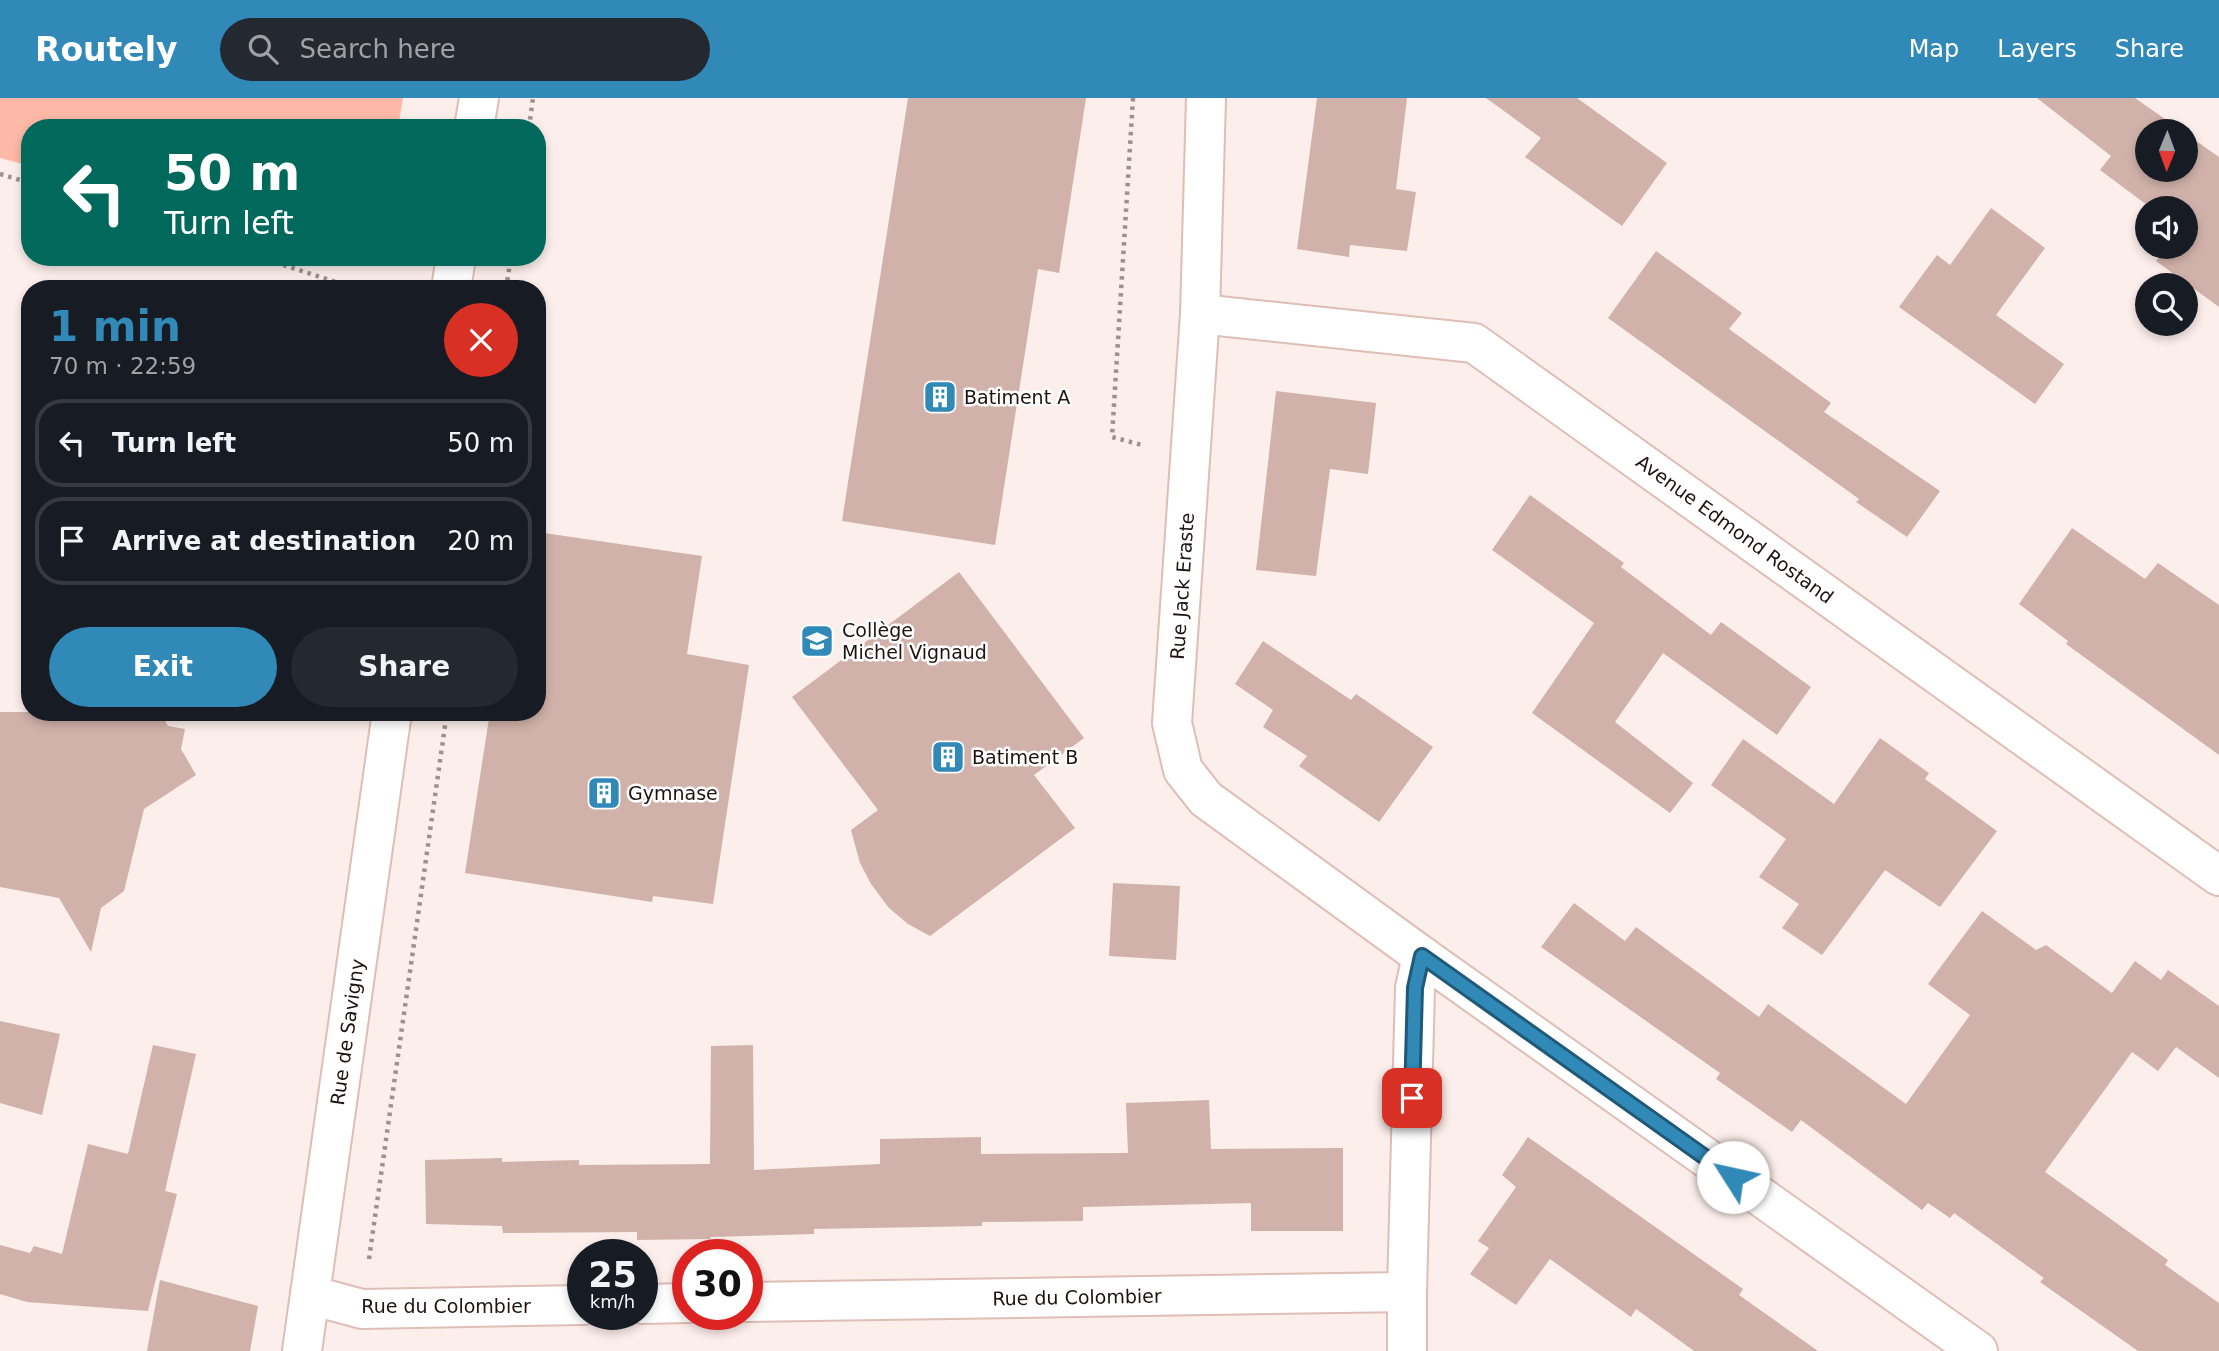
<!DOCTYPE html>
<meta charset="utf-8">
<style>
:root{--surface:#171b24;--page:#242831;--text:#f1f3f6;--muted:#9ea1a6;--line:#363941;--accent:#3089b7}
body{margin:0;font-family:"DejaVu Sans",sans-serif;background:var(--page);color:var(--text);height:100vh;display:flex;flex-direction:column;font-size:26px;white-space:nowrap}
*{box-sizing:border-box;margin:0}
p{font-size:23px;color:var(--muted)}
.icon{flex:none;width:38px;height:38px;fill:none;stroke:currentColor;stroke-width:2;stroke-linecap:round;stroke-linejoin:round}
.map{position:relative;flex:1;overflow:hidden}
.sheet{position:absolute;left:21px;top:182px;width:525px;height:441px;display:flex;flex-direction:column;background:var(--surface);border-radius:28px;box-shadow:0 4px 10px #0003}
.sheet>*{flex:none}
.top-card{position:absolute;left:21px;top:21px;width:525px;height:147px;border-radius:28px;box-shadow:0 4px 10px #0003;background:#00695c;color:#fff;overflow:hidden}
.needle{width:46px;rotate:181deg}
.buttons{position:absolute;left:2135px;top:21px;display:grid;gap:14px}
.buttons a{display:grid;place-items:center;width:63px;height:63px;border-radius:50%;background:var(--surface);box-shadow:0 4px 10px #0003;font-size:35px}
.speed{position:absolute;left:567px;top:1141px;display:flex;gap:14px;font-size:35px;font-weight:700;text-align:center}
.speed>*{display:grid;place-content:center;width:91px;height:91px;border-radius:50%;background:var(--surface);box-shadow:0 4px 10px #0003;line-height:1}
.speed small{font-size:18px;font-weight:400}
.speed .limit{border:10px solid #d22;background:#fff;color:#111}
.pin{position:absolute;display:grid;place-items:center;width:60px;height:60px;color:#fff;margin:-30px;border-radius:14px;box-shadow:0 4px 10px #0006}
.me{position:absolute;width:77px;margin:-38px;rotate:305deg;stroke-linejoin:round;filter:drop-shadow(0 0 5px #0008)}
.turn{display:flex;align-items:center;gap:24px;height:147px;padding:0 28px;font-size:32px}
.turn .icon{width:91px;height:91px;stroke-width:2.5}
.turn b{display:block;font-size:49px;line-height:60px}
.round{display:grid;place-items:center;flex:none;width:74px;height:74px;border-radius:37px;background:var(--page)}
.head{display:flex;align-items:center;justify-content:space-between;height:119px;padding:0 28px}
h1{font-size:42px;font-weight:700;line-height:52px;color:var(--accent)}
.cta{display:flex;gap:14px;margin-top:auto;padding:14px 28px}
.cta a{flex:1;height:80px;border-radius:42px;background:var(--accent);color:#fff;font-size:28px;font-weight:700;line-height:80px;text-align:center}
.cta a+a{background:var(--page);color:var(--text)}
ul{padding:0;list-style:none}
li{display:flex;align-items:center;gap:21px;height:88px;margin:0 14px 10px;padding:0 14px;border:4px solid var(--line);border-radius:28px}
li div{flex:1}
li b{display:block;font-size:26px}
li em{font-style:normal}
header{display:flex;align-items:center;gap:42px;box-sizing:border-box;height:98px;padding:0 35px;background:var(--accent);color:#fff}
header strong{font-size:33px}
nav{display:flex;gap:38px;margin-inline-start:auto;font-size:24px}
.search{width:490px;height:63px;background:var(--page);display:flex;align-items:center;gap:18px;box-sizing:border-box;padding:0 24px;border-radius:38px;color:var(--muted);font-size:26px}
.map>svg:first-child{display:block}
.grass{fill:#fdb8a7}
.building{fill:#d1b2aa}
.lines{fill:none;stroke-linecap:round;stroke-linejoin:round}
.minor-casing{stroke:#debeb6;stroke-width:42}
.path{stroke:#9d908d;stroke-width:4.5;stroke-dasharray:3.5 5;stroke-linecap:butt}
.minor{stroke:#fff;stroke-width:38}
.route-casing{stroke:#1f5977;stroke-width:18}
.route{stroke:#3089b7;stroke-width:12}
.labels{text-anchor:middle;stroke-width:5;stroke-linejoin:round;paint-order:stroke}
.poi-label{font-size:19px;fill:#1e1310;stroke:#fff;text-anchor:start}
.street-label{font-size:19px;fill:#1e1310;stroke:#fff}
</style>
<header>
<strong>Routely</strong>
<div class="search"><svg class="icon" aria-label="search" viewBox="0 0 24 24"><circle cx="10" cy="10" r="6"/><path d="M15 15l6 6"/></svg>Search here</div>
<nav><a>Map</a><a>Layers</a><a>Share</a></nav>
</header>
<div class="map">
<svg width="2219" height="1253" viewBox="0 0 2219 1253">
<rect width="100%" height="100%" fill="#fceeeb"/>
<polygon class="grass" points="0,0 403,0 398,30 30,30 30,68 0,60"/>
<g class="building">
<polygon points="908,0 1086,0 1059,175 1038,171 995,447 842,423"/>
<polygon points="1317,0 1407,0 1396,91 1416,94 1407,153 1350,147 1349,159 1297,151"/>
<polygon points="1486,0 1577,0 1667,65 1622,128 1525,59 1541,40"/>
<polygon points="2037,0 2135,0 2182,33 2147,33 2147,72 2186,72 2186,36 2219,59 2219,209 2156,163 2167,149 2186,149 2186,110 2151,110 2100,72 2111,58"/>
<polygon points="1991,110 2045,150 1996,217 2064,266 2035,306 1899,209 1937,157 1950,167"/>
<polygon points="1656,153 1742,215 1729,231 1831,305 1824,314 1940,393 1907,439 1856,404 1859,401 1608,220"/>
<polygon points="1276,293 1376,305 1368,376 1330,371 1316,478 1256,472"/>
<polygon points="1530,397 1624,465 1621,469 1711,537 1721,524 1811,589 1777,637 1663,555 1615,624 1693,685 1670,715 1532,615 1594,525 1492,452"/>
<polygon points="2072,430 2145,481 2158,465 2219,507 2219,657 2066,546 2068,543 2019,506"/>
<polygon points="537,434 702,458 687,556 749,567 713,806 653,798 652,804 465,775 490,614 537,614"/>
<polygon points="959,474 1084,640 1034,677 1075,730 930,838 908,826 889,810 871,786 860,765 851,732 878,712 792,599"/>
<polygon points="1263,543 1351,602 1356,596 1433,649 1379,724 1299,668 1307,658 1263,629 1273,612 1235,586"/>
<polygon points="0,614 160,614 168,628 185,631 181,651 196,677 144,711 124,793 101,810 91,854 59,800 0,789"/>
<polygon points="1880,640 1929,675 1925,681 1997,733 1940,809 1885,772 1822,857 1782,830 1799,806 1759,779 1786,741 1711,687 1743,641 1834,706"/>
<polygon points="1113,785 1180,788 1176,862 1109,858"/>
<polygon points="1574,805 1625,843 1636,829 1759,919 1768,906 1906,1006 1970,917 1928,886 1982,813 2036,852 2046,847 2112,895 2135,863 2161,882 2168,872 2219,908 2219,980 2176,949 2158,973 2132,954 2045,1074 2168,1162 2165,1167 2219,1205 2219,1253 2138,1253 2040,1184 2044,1180 1954,1115 1950,1120 1928,1105 1922,1112 1801,1022 1792,1034 1716,981 1720,975 1541,849"/>
<polygon points="0,923 60,936 42,1017 0,1005"/>
<polygon points="153,947 196,956 165,1093 177,1096 148,1213 27,1204 0,1196 0,1147 30,1155 34,1148 62,1156 88,1046 128,1056"/>
<polygon points="753,947 754,1072 880,1066 880,1041 981,1039 981,1056 1128,1055 1126,1005 1209,1002 1211,1051 1343,1050 1343,1133 1251,1133 1251,1105 1083,1109 1083,1123 982,1124 982,1128 814,1131 814,1136 710,1139 711,1141 637,1142 637,1134 503,1135 502,1128 426,1126 425,1062 502,1060 502,1064 579,1062 579,1067 710,1066 711,948"/>
<polygon points="1528,1039 1743,1191 1739,1197 1818,1253 1694,1253 1636,1211 1631,1219 1550,1161 1516,1207 1470,1176 1489,1150 1478,1143 1516,1089 1502,1077"/>
<polygon points="160,1182 258,1208 250,1253 147,1253"/>
</g>
<g class="lines">
<defs>
<g id="minor">
<polyline points="1206,0 1200,216 1172,625 1183,672 1206,701 1422,858 1978,1253"/>
<polyline points="474,30 479,0"/>
<polyline points="451,191 456,159"/>
<polyline points="1200,216 1474,245 2219,778"/>
<polyline points="310,1197 362,1211 583,1207"/>
<polyline points="747,1204 1407,1194"/>
<polyline points="642,1206 688,1205"/>
<polyline points="302,1253 392,614"/>
<polyline points="1407,1253 1407,1194 1415,890 1422,858"/>
</g>
</defs>
<use href="#minor" class="minor-casing"/>
<g class="path">
<polyline points="1133,0 1112,339 1142,347"/>
<polyline points="529,30 533,0"/>
<polyline points="0,76 30,85"/>
<polyline points="259,159 357,191"/>
<polyline points="506,191 511,159"/>
<polyline points="369,1161 447,614"/>
</g>
<use href="#minor" class="minor"/>
</g>
<g class="lines">
<defs>
<polyline id="route" points="1412,1000 1415,890 1422,858 1733,1079"/>
</defs>
<use href="#route" class="route-casing"/>
<use href="#route" class="route"/>
</g>
<defs>
<symbol id="building-square" viewBox="-11 -11 22 22"><rect x="-9" y="-9" width="18" height="18" rx="4" fill="#3089b7" stroke="#fff"/><path d="M-4-6H4V6H1V3H-1V6H-4ZM-2.5-4.3h1.7v1.8h-1.7ZM.8-4.3h1.7v1.8H.8ZM-2.5-1h1.7V.8h-1.7ZM.8-1h1.7V.8H.8Z" fill="#fff"/></symbol>
<symbol id="school-square" viewBox="-11 -11 22 22"><rect x="-9" y="-9" width="18" height="18" rx="4" fill="#3089b7" stroke="#fff"/><path d="M0-5L7-2L0 1L-7-2ZM-4 1L0 2.5L4 1V4Q0 6-4 4Z" fill="#fff"/></symbol>
</defs>
<g fill-rule="evenodd">
<use href="#building-square" x="921" y="280" width="38" height="38"/>
<use href="#school-square" x="798" y="524" width="38" height="38"/>
<use href="#building-square" x="929" y="640" width="38" height="38"/>
<use href="#building-square" x="585" y="676" width="38" height="38"/>
</g>
<g class="labels">
<g class="poi-label">
<text x="964" y="306">Batiment A</text>
<text x="842" y="539">Collège<tspan x="842" dy="22">Michel Vignaud</tspan></text>
<text x="972" y="666">Batiment B</text>
<text x="628" y="702">Gymnase</text>
</g>
<g class="street-label">
<text transform="translate(1735 431) rotate(36)" y="7">Avenue Edmond Rostand</text>
<text transform="translate(1182 488) rotate(-86)" y="7">Rue Jack Eraste</text>
<text transform="translate(347 934) rotate(-82)" y="7">Rue de Savigny</text>
<text transform="translate(1077 1199) rotate(-1)" y="7">Rue du Colombier</text>
<text x="446" y="1215">Rue du Colombier</text>
</g>
</g>
</svg>
<div class="buttons">
<a><svg class="needle" viewBox="-14 -14 28 28"><path d="M0-13l5 13h-10z" fill="#e53935"/><path d="M0 13l5-13h-10z" fill="#9ea1a6"/></svg></a>
<a><svg class="icon" aria-label="sound" viewBox="0 0 24 24"><path d="M4 9h4l5-4v14l-5-4H4zM17 9q2 3 0 6"/></svg></a>
<a><svg class="icon" aria-label="search" viewBox="0 0 24 24"><circle cx="10" cy="10" r="6"/><path d="M15 15l6 6"/></svg></a>
</div>
<div class="speed"><div>25<small>km/h</small></div><div class="limit">30</div></div>
<div class="pin" style="left:1412px;top:1000px;background:#d93025"><svg class="icon" aria-label="arrive" viewBox="0 0 24 24"><path d="M6 21V4h12l-3 4 3 4H6"/></svg></div>
<svg class="me" style="left:1733px;top:1079px" viewBox="-20 -20 40 40"><circle r="19" fill="#fff"/><path d="M0-13L10 11 0 6-10 11z" fill="#3089b7"/></svg>
<div class="top-card">
<div class="turn"><svg class="icon" aria-label="left" viewBox="0 0 24 24"><path d="M17 20v-9H6M10 6l-5 5 5 5"/></svg><div><b>50 m</b>Turn left</div></div>
</div>
<section class="sheet">
<div class="head"><div><h1>1 min</h1><p>70 m · 22:59</p></div><a class="round" style="background:#d93025;color:#fff"><svg class="icon" aria-label="close" viewBox="0 0 24 24"><path d="M6 6l12 12M18 6L6 18"/></svg></a></div>
<ul>
<li><svg class="icon" aria-label="left" viewBox="0 0 24 24"><path d="M17 20v-9H6M10 6l-5 5 5 5"/></svg><div><b>Turn left</b></div><em>50 m</em></li>
<li><svg class="icon" aria-label="arrive" viewBox="0 0 24 24"><path d="M6 21V4h12l-3 4 3 4H6"/></svg><div><b>Arrive at destination</b></div><em>20 m</em></li>
</ul>
<div class="cta"><a>Exit</a><a>Share</a></div>
</section>
</div>
